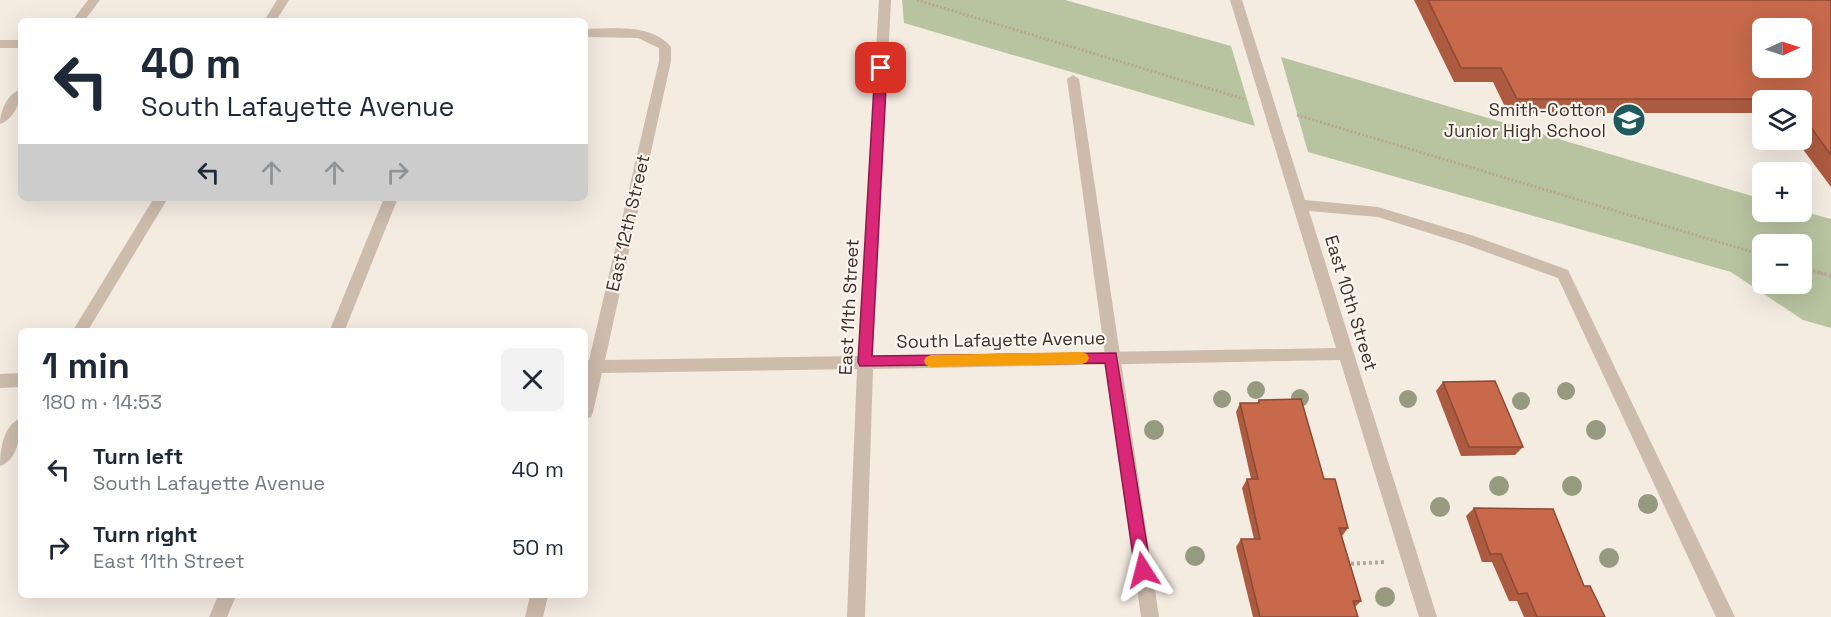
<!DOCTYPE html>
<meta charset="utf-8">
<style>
:root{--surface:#fff;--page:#f2f2f3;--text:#1f2937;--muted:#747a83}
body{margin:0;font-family:"Space Grotesk",sans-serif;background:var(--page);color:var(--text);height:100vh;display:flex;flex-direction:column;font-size:22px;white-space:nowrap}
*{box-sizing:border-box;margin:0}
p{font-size:20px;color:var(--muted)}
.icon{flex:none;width:33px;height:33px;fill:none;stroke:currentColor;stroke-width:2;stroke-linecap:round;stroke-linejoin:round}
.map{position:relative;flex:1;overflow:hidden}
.side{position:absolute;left:18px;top:328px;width:570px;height:270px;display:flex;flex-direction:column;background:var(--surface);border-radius:9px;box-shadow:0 6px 24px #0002}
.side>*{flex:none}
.top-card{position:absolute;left:18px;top:18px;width:570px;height:183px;border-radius:9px;box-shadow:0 6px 24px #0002;background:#fff;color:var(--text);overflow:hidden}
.needle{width:39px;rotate:87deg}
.controls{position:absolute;left:1752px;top:18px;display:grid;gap:12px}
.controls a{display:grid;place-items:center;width:60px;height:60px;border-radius:9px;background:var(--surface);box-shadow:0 6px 24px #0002;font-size:30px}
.pin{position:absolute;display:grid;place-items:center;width:51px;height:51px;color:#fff;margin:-26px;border-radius:12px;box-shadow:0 3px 9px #0006}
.me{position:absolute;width:66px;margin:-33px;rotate:351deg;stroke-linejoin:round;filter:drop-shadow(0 0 4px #0008)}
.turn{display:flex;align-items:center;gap:21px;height:126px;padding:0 24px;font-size:27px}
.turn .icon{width:78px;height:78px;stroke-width:2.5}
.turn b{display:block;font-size:42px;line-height:51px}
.lanes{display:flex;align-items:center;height:57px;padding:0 24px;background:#0003;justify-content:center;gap:30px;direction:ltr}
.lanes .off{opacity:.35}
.round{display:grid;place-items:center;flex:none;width:63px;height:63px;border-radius:9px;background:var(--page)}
.head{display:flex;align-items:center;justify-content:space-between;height:102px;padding:0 24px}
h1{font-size:36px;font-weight:700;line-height:45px}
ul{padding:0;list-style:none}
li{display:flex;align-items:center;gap:18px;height:78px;padding:0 24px}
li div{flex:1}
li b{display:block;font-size:22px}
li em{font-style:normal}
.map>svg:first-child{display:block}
.green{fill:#b8c4a0;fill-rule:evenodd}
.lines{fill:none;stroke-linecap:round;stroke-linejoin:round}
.path-far1{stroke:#b9a596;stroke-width:3;stroke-dasharray:2 2;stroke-linecap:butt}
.path{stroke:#b9a596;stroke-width:4;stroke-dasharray:3 3;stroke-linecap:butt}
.service{fill:#cdbbac;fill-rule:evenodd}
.minor{fill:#cdbbac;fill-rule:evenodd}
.tree{fill:#969b7f}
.wall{fill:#ac5a40}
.building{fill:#c8694b;stroke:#8c4a34;stroke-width:1.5;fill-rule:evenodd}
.route{fill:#db2777;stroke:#8e194d;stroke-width:1.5}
.slow{fill:#f59e0b}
.labels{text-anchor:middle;stroke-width:4.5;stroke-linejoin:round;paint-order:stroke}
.poi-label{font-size:18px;fill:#3b302b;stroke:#fbf5ee;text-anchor:end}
.street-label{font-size:18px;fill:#3b302b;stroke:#fbf5ee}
</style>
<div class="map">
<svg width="1831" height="617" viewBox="0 0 1831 617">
<rect width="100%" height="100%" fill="#f4ebe1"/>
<g class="green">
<polygon points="902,0 1065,0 1231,46 1255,126 904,23"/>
<path d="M1281 57 1762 199V212L1802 211 1831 219V328L1803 320 1731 272 1308 152ZM1762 244H1802V284H1762Z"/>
</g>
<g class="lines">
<g class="path-far1">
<polyline points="917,0 1244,99"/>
<polyline points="1297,115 1762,255"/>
<polyline points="1802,267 1823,274"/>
</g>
<g class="path">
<polyline points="1818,272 1831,276"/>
<polyline points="1345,564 1386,562"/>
</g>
<g class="service">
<polygon points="88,0 100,0 84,21 72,21"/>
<polygon points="1073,75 1079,79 1159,617 1141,617 1067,79"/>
<path d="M21 89C21 102 14 119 0 124 0 111 7 94 21 89Z"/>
<polygon points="384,198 398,198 344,332 329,332"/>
<polygon points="218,596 236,596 227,617 209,617"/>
</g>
<g class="minor">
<polygon points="277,0 289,0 276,21 264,21"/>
<path d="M879 0H891L873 356 1336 348 1230 0H1242L1305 200 1378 207 1474 236 1568 270 1735 617H1716L1558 278 1464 244 1378 217 1309 211 1437 617H1419L1340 360 873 369 865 617H847L857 369 602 373 593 412 591 417 585 419V360H589L659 61V48L638 38 585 37V29C612 29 651 23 671 47V61L605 360 858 356Z"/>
<rect x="0" y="40" width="21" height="8"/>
<polygon points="154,198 168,198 87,332 72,332"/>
<polygon points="21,373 21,387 0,388 0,374"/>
<path d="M21 418C21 434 18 460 0 466 0 450 3 425 21 418Z"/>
<polygon points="530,596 548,596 543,617 525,617"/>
</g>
</g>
<g class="tree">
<circle cx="1256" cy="390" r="9"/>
<circle cx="1566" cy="391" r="9"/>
<circle cx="1300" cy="398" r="9"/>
<circle cx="1222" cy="399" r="9"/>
<circle cx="1408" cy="399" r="9"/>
<circle cx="1521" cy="401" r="9"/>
<circle cx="1154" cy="430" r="10"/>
<circle cx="1596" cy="430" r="10"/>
<circle cx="1499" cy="486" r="10"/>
<circle cx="1572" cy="486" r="10"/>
<circle cx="1648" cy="504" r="10"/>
<circle cx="1440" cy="507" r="10"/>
<circle cx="1195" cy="556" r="10"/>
<circle cx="1609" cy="558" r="10"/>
<circle cx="1385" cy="597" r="10"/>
</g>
<g class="wall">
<polygon points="1414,0 1831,0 1831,187 1796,140 1802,140 1802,100 1762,100 1762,113 1508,113 1493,82 1454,82"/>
<polygon points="1443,382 1523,447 1515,455 1461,456 1436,391"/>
<polygon points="1259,400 1324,479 1348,528 1342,536 1361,601 1355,607 1358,617 1253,617 1236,547 1241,539 1254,539 1242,488 1247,479 1251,479 1236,412 1240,403 1257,403"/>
<polygon points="1474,508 1584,586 1605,617 1524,617 1517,601 1509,601 1492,562 1482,562 1466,516"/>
</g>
<g class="building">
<path d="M1428 0H1831V155L1802 115V100H1791L1790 99H1517L1501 68H1461ZM1762 28H1802V68H1762Z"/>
<polygon points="1495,381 1523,447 1469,447 1443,382"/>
<polygon points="1301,399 1324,479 1335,479 1348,528 1339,528 1361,601 1353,601 1358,617 1260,617 1241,539 1260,539 1247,479 1258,479 1240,403 1259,403 1259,400"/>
<polygon points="1474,508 1553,509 1584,586 1590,586 1605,617 1537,617 1527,593 1518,594 1501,554 1490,554"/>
</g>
<polygon class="route" points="881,64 887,68 872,356 1116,353 1151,570 1148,575 1143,577 1137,575 1135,570 1105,363 860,366 858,362 875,68"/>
<polygon class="slow" points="1082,352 1087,354 1089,358 1087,362 1082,364 931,367 926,365 924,361 926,357 931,355"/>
<defs>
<symbol id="school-disc" viewBox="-11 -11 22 22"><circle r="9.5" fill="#1f5a5e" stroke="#fbf5ee"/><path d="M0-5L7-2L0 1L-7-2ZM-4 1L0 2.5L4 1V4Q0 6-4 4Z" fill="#fff"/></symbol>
</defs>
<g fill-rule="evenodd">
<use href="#school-disc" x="1610" y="101" width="38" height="38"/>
</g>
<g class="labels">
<g class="poi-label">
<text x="1606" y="116">Smith-Cotton<tspan x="1606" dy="21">Junior High School</tspan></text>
</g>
<g class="street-label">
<text transform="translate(628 223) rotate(-77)" y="6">East 12th Street</text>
<text transform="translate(1351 303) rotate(73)" y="6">East 10th Street</text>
<text transform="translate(849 307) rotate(-87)" y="6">East 11th Street</text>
<text transform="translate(1001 340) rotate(-1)" y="6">South Lafayette Avenue</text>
</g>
</g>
</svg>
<div class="controls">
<a><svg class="needle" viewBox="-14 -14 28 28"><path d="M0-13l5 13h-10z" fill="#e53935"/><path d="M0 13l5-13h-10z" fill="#747a83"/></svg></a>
<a><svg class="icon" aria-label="layers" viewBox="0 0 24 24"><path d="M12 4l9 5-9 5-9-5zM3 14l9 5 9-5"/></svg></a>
<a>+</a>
<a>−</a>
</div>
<div class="pin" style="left:881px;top:68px;background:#d93025"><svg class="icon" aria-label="arrive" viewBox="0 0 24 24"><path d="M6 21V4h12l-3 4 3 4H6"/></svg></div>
<svg class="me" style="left:1143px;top:570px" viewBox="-20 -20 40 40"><path d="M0-17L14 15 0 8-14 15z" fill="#db2777" stroke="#fff" stroke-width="4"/></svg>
<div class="top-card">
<div class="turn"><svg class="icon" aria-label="left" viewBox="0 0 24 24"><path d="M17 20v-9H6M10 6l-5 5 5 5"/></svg><div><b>40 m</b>South Lafayette Avenue</div></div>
<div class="lanes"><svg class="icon" aria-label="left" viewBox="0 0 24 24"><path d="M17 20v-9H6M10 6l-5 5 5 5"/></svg><svg class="icon off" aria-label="ahead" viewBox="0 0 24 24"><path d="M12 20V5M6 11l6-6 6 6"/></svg><svg class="icon off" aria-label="ahead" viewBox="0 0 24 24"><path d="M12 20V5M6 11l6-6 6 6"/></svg><svg class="icon off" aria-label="right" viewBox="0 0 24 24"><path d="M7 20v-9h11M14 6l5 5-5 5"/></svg></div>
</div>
<section class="side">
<div class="head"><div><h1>1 min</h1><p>180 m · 14:53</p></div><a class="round"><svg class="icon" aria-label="close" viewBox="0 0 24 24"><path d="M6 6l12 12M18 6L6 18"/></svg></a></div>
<ul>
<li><svg class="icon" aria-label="left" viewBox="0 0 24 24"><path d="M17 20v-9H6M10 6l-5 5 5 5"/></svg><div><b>Turn left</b><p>South Lafayette Avenue</p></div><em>40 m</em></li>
<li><svg class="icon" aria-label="right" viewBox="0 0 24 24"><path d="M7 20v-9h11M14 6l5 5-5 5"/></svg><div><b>Turn right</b><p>East 11th Street</p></div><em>50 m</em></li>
</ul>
</section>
</div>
